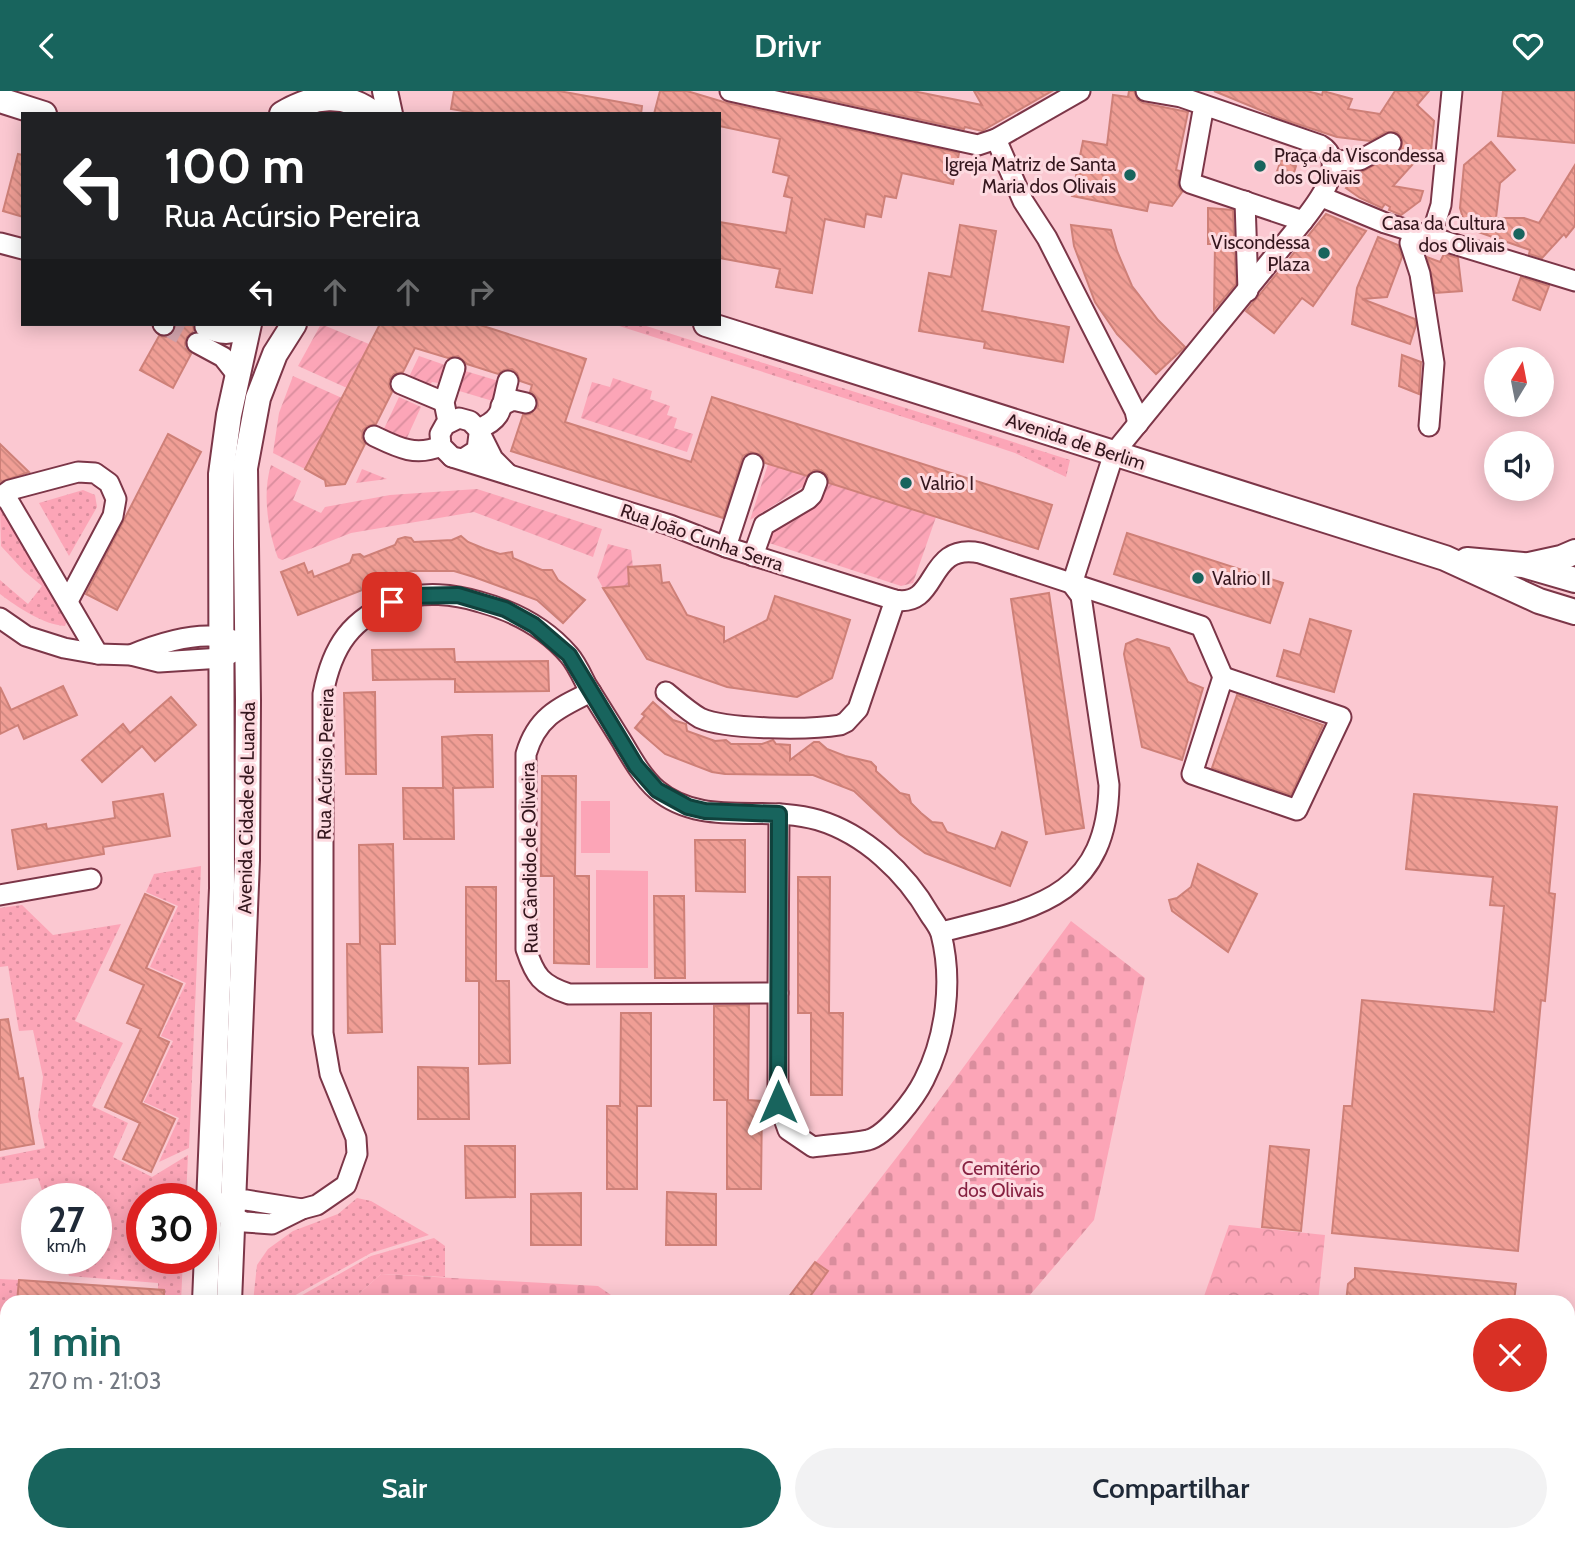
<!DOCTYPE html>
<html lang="pt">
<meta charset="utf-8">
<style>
:root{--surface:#fff;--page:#f2f2f3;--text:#1f2937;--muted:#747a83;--accent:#18645d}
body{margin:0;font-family:Cabin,sans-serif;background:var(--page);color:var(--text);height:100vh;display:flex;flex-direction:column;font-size:26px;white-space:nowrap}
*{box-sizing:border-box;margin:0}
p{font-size:23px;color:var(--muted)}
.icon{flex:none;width:38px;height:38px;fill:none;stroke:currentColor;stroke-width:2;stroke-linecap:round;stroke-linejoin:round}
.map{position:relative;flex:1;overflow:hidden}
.sheet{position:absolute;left:0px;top:1204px;width:1575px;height:247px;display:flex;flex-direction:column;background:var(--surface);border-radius:21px 21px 0 0;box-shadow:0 4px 18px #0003}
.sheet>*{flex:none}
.hud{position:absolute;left:21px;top:21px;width:700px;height:214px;border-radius:0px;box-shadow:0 4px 18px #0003;background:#202124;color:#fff;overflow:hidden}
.needle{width:46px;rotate:10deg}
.tools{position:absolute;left:1484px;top:256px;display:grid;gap:14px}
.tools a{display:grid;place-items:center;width:70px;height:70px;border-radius:50%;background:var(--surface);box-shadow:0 4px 18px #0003;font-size:35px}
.speed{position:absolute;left:21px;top:1092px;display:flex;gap:14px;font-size:35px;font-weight:700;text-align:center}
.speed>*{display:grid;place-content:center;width:91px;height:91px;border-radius:50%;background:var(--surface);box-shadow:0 4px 18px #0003;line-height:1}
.speed small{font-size:18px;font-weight:400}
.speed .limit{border:10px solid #d22;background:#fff;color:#111}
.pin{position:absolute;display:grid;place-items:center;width:60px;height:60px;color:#fff;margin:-30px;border-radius:14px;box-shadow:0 4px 10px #0006}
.me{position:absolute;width:77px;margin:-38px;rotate:0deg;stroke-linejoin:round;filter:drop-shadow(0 0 5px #0008)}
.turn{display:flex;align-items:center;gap:24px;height:147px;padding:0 28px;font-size:32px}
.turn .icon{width:91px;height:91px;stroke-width:2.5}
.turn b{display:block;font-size:49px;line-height:60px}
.lanes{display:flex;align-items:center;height:66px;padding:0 28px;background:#0003;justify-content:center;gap:35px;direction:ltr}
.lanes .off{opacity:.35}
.round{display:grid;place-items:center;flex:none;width:74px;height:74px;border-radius:37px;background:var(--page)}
.head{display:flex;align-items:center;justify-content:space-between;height:119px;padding:0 28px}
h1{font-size:42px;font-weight:600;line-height:52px;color:var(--accent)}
.primary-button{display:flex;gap:14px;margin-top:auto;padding:14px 28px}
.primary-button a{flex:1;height:80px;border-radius:42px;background:var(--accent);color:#fff;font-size:28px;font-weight:600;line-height:80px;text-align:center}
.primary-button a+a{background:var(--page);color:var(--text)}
header{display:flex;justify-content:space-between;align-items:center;height:91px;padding:0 28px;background:var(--accent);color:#fff;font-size:32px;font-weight:600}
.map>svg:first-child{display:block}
.grass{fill:url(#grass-dots)}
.cemetery{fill:url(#cemetery-stones)}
.park{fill:url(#park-crowns)}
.garden{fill:url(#garden-furrows)}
.pitch{fill:#fca5b7}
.building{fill:url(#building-back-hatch);stroke:#ce8078;stroke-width:2}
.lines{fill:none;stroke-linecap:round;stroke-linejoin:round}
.minor-tunnel{stroke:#d3a4ad;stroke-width:19;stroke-dasharray:19 10;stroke-linecap:butt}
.minor-casing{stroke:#7c3648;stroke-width:23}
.major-casing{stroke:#7c3648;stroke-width:28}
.highway-casing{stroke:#7c3648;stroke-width:32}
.minor{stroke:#fff;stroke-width:19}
.major{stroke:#fff;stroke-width:24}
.highway{stroke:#fff;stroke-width:28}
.route-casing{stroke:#10413c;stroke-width:18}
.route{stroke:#18645d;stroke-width:12}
.poi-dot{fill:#18645d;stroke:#fddae0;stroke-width:2.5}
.labels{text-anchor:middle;stroke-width:6;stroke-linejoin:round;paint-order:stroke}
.poi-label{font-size:19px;fill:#34161d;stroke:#fddae0;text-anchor:start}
.street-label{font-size:19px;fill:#34161d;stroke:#fddae0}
.park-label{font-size:19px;fill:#872242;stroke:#fddae0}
</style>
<header><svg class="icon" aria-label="back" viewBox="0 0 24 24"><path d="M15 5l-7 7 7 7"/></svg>Drivr<svg class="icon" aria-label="heart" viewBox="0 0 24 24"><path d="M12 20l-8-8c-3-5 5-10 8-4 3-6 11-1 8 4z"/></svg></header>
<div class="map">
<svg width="1575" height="1450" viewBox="0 0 1575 1450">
<defs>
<pattern id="grass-dots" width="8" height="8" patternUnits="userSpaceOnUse" patternTransform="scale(1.75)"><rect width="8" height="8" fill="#fca5b7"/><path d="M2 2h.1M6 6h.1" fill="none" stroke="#d98d9d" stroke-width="1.8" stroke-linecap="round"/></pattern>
<pattern id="cemetery-stones" width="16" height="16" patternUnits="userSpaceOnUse" patternTransform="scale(1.75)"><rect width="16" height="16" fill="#fca5b7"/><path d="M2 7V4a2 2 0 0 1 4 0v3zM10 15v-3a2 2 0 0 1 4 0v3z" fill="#d98d9d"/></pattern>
<pattern id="park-crowns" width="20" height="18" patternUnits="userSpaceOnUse" patternTransform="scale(1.75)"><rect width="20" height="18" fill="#fca5b7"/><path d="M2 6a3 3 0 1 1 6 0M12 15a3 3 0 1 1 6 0" fill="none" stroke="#d98d9d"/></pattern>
<pattern id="garden-furrows" width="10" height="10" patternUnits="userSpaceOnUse" patternTransform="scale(1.75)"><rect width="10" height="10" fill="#fca5b7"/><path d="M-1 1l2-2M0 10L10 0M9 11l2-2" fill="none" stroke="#d98d9d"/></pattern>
<pattern id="building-back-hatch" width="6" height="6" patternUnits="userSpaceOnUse" patternTransform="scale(1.75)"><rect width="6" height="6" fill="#f09e95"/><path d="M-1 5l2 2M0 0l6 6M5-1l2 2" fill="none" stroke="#ce8780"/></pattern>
</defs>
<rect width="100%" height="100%" fill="#fbc8d1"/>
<g class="grass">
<polygon points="613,233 640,233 1070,369 1066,386 1015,362 994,355"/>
<polygon points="83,399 95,404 97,416 69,465 39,412"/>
<path d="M0 416 4 418 68 527 65 535C44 534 17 516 0 503V489L28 513 42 495 24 480 1 455Z"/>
<polygon points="201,775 189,1057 159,1071 179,1027 144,1011 173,950 161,945 186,892 150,876 178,815 146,801 154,783"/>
<polygon points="22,814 53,844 121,833 75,930 123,952 92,1015 128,1032 113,1066 152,1086 188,1064 186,1108 142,1108 142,1167 183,1167 181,1211 158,1211 158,1192 69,1185 64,1167 96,1167 96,1108 45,1108 38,1087 0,1093 0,1066 45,1057 38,1025 43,986 33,939 19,940 8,875 0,876 0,817"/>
<polygon points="357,1107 371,1110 429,1144 371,1162 283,1211 253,1211 257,1174 268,1158 293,1140 338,1123"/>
<polygon points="434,1147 445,1155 445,1186 381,1183 350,1211 290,1211 371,1165"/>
<polygon points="0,1188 19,1189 17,1211 7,1211 7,1279 0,1269"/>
<polygon points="0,1333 7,1339 7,1396 0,1393"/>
<polygon points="100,1444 172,1444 172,1450 101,1450"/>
<polygon points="244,1444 298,1444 297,1450 244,1450"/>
</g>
<g class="cemetery">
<polygon points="1071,830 1145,887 1094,1129 1024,1211 785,1211 907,1053"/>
<polygon points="381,1183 598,1195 621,1211 350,1211"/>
<polygon points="298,1444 828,1444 822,1450 297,1450"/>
</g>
<polygon class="park" points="1229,1134 1325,1144 1318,1211 1202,1211"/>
<g class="garden">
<polygon points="321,233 369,253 347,297 298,275"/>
<polygon points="419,265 445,274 438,292 432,291 428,297 408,288"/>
<polygon points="462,279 502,291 496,311 456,299"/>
<polygon points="293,285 342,307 305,378 273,362 279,322"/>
<polygon points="613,287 652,300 650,308 670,315 667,324 677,327 674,337 693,343 687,361 581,327 592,291 610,296"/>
<polygon points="399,306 421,316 405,351 382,342"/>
<polygon points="768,373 810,386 804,395 750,429"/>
<path d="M271 374 301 390 293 409 321 422 325 416 390 404 477 398 602 438 593 466 474 421 351 442 282 469 278 467C268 440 262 402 271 374Z"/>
<polygon points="362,378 387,388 356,392"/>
<polygon points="826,391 936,426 913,492 901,495 763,450 766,441"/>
<polygon points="608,453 631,459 633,476 629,495 603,497 597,486"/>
</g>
<g class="pitch">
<rect x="581" y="710" width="29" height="52"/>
<polygon points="596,779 648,780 648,877 596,877"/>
</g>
<g class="building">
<polygon points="454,0 559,0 642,15 641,23 480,23 451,18"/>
<polygon points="660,0 687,0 727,12 959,62 953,93 902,82 896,107 885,105 881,126 866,123 864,136 825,128 812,202 776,196 780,178 719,167 719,131 786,142 792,107 784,105 789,85 773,81 780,48 719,35 719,23 654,23"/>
<polygon points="788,0 913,0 982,14 974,0 1052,0 982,40 965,36 964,38"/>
<polygon points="1129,0 1134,0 1138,9 1143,12 1188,21 1176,79 1180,80 1178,95 1182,101 1172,115 1149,111 1147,120 1072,105 1083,50 1107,54 1113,4 1128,6"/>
<polygon points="1214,0 1307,0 1322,4 1323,0 1352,8 1348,18 1380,23 1395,0 1429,0 1417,14 1434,30 1430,71 1421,64 1393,95 1423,100 1420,110 1401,124 1389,119 1390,116 1385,113 1382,117 1360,107 1346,97 1362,81 1401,59 1402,47 1397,41 1386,41 1370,50 1337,46 1282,28"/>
<polygon points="1503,0 1575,0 1575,52 1498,45"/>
<polygon points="1491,51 1515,79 1500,92 1496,127 1524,127 1539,132 1575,74 1575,135 1566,146 1564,143 1542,167 1529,163 1530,159 1475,140 1463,127 1460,117 1464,74"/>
<polygon points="18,63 23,64 23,126 3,120"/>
<polygon points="1281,69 1296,75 1291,91 1275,86"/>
<polygon points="1208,117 1233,119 1236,193 1214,219 1215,153 1208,153"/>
<polygon points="1326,123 1366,140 1313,215 1302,207 1274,242 1246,220"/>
<polygon points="960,134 996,140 982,220 1069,236 1063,271 984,257 985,251 919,240 929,182 951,186"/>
<polygon points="1071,134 1111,139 1117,160 1132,195 1158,229 1185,256 1156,283 1117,243 1095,211 1074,155"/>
<polygon points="1378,146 1398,154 1402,166 1387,206 1362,208 1415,228 1416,234 1410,253 1352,233 1357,197"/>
<polygon points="1444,163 1458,167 1462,200 1435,202 1427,166 1440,171"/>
<polygon points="1521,186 1549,195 1540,219 1513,209"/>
<polygon points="176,233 193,233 194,240 187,246 185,252 186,258 191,263 173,297 140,279 159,245 166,246 172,243"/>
<polygon points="380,233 477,233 586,268 565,331 691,371 712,306 1052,414 1038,458 829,392 827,384 821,379 814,379 807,385 765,372 762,364 751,361 743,365 723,427 511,360 523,324 530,323 538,315 537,308 530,301 532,294 520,290 517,282 512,278 504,279 498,283 467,273 458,265 448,267 415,257 403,281 394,283 390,288 389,295 392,301 376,333 368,335 363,339 362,347 365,353 345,393 326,395 325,389 305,378"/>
<polygon points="1402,264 1421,271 1419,303 1399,295"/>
<polygon points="168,343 201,361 117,519 86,503"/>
<polygon points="0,353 29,381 0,391"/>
<polygon points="1127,442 1283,492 1270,532 1114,483"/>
<polygon points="461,445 468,451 485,458 500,463 512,461 513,467 527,473 542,479 552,479 558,489 585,509 563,532 537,509 474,486 454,480 411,480 298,524 281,481 304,472 308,482 312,480 314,486 350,472 353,464 360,463 364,466 395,454 398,448 405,446 411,447 414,451 452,449"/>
<polygon points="660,474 662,492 669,491 687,524 724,536 724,551 767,529 775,505 850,529 832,587 797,606 727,596 647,568 603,497 629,495 628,476"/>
<polygon points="1049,502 1084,737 1046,743 1011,508"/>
<polygon points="1310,528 1351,540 1334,601 1277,585 1284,559 1300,564"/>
<polygon points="1137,548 1169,557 1188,591 1203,597 1182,669 1142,656 1124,563 1126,553"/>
<polygon points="454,558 455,571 548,570 549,600 455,601 455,588 373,589 372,559"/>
<polygon points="63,595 77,624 24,648 18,634 0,643 0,596 11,619"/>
<polygon points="375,601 376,683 346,683 344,602"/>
<polygon points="1237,604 1323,634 1291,704 1212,677"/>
<polygon points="171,606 196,634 155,670 142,655 102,691 82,669 123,633 130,642"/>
<polygon points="653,611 673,629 686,633 687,640 715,650 726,649 731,653 762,653 773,649 776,653 790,654 790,669 814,651 819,651 827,658 845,665 871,671 876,676 876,680 900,702 909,704 911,712 921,722 932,731 942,732 947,741 995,758 1002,741 1027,751 1010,795 925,762 900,743 854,700 813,684 725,683 712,681 665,663 635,637 645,625 642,623"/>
<polygon points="475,644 492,644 493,696 453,697 454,748 404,748 403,697 443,697 442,646"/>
<polygon points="542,685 576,685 575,785 589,785 589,873 554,872 554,785 541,785"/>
<polygon points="163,703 170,745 103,756 104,763 18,778 12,739 46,733 47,738 115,727 113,711"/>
<polygon points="1414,703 1557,716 1549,802 1555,803 1545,910 1541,909 1518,1160 1332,1142 1344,1015 1352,1015 1362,909 1494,921 1504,815 1490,814 1493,786 1406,778"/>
<polygon points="695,749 745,749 745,801 696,800"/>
<polygon points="393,753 395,853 380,853 382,941 348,942 347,853 360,853 359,754"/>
<polygon points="1198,773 1257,803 1228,861 1172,820 1169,809 1177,807 1191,796"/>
<polygon points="798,786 830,786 829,922 843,922 842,1004 811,1004 811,922 798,922"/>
<polygon points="466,796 496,796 496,890 509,890 510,972 479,973 479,890 466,890"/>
<polygon points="145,803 174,816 146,877 182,893 158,946 169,951 141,1012 175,1028 151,1081 123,1068 140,1032 105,1016 141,938 127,932 144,894 110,879"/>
<polygon points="654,805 684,805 685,887 655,887"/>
<polygon points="749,914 748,1009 762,1010 761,1098 727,1098 727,1009 714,1009 714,915"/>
<polygon points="621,922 651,922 651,1015 637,1015 637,1098 607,1098 607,1015 620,1015"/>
<polygon points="8,928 19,988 23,987 34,1053 0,1059 0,929"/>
<polygon points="418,976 468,977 469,1028 418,1028"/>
<polygon points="465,1055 515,1055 515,1106 466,1107"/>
<polygon points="1270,1055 1309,1059 1301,1140 1262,1136"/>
<polygon points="667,1101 716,1103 716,1154 666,1154"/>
<polygon points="581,1102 581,1154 531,1154 531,1103"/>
<polygon points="815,1171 828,1180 806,1211 785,1211"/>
<polygon points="1355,1177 1516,1193 1514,1211 1346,1211 1348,1193 1355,1187"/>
<polygon points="19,1189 164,1199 164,1211 17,1211"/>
</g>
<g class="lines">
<polyline class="minor-tunnel" points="164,234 197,252"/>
<defs>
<g id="minor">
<polyline points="730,0 978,54 996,48 1080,0"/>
<path d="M1146 0 1181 6 1320 54C1350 71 1317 112 1303 130L1190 92 1204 14"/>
<polyline points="996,48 1023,110 1047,147 1135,320 1138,333"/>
<polyline points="1333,70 1360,69 1391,52"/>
<polyline points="1322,106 1385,132 1575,190"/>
<polyline points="1245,110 1248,200"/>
<polyline points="1414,141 1410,152 1420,183 1434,272 1429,335"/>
<polyline points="1431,146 1441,114 1452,0"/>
<polyline points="0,152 23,158"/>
<polyline points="163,233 164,234"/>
<path d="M205 236C221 245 235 245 248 233"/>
<polyline points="197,252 223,266 238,285"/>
<polyline points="401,293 444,311"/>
<polyline points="501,315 513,309 526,312"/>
<polyline points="448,331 444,311 455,277"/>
<path d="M478 338C504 328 501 316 508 290"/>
<polyline points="479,343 477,359 463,368 452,366 441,355 440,343 445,334 459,327 470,330 478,338 493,368 508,383"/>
<path d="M374 345C397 356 415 366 441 355"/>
<path d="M452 366 670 434 726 456 895 509C940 517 925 451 980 462L1201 535 1223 586"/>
<polyline points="5,404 98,563"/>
<polyline points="0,406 10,399 78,381 95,382 109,392 116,408 113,425 68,510"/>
<polyline points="726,456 753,373"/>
<polyline points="753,465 764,434 808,408 812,404 817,391"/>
<polyline points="0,527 26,545 64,557 98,563 131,564 159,571 222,567 247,554"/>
<path d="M131 564C160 552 202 538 233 549"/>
<polygon points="1223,586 1341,626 1297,719 1192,683"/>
<path d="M591 601C558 617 537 626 526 663V858C535 885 541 894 569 903L778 902 779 723"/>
<path d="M666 601C677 610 688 620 700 627 727 639 810 639 840 634L846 631 858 618 895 509"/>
<polyline points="0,804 91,788"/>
<path d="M941 841C1032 818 1107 808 1109 694L1081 505 1072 493 1114 362 1303 130"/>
<polyline points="221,1112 246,1109 302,1118"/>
<path d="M222 1122 245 1131 272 1133 302 1118 317 1114 346 1094 357 1063 356 1047 330 983 323 942V603C332 555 351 527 398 509 423 500 454 503 480 511 513 520 546 537 569 564 576 572 581 583 586 593 598 612 609 630 621 649 631 666 642 686 657 699 702 737 765 713 818 729 865 743 906 782 930 824 934 830 939 836 941 843 953 890 946 946 924 989 915 1007 887 1044 868 1049 850 1053 831 1053 813 1056L788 1039 778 1011V902"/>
<polyline points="0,1303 7,1309"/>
<polyline points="642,1450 645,1444"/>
<polyline points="867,1450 872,1444"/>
<polyline points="987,1450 993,1444"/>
</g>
<g id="major">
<polyline points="385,0 390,23"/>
<polyline points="0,9 44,23"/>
<path d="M282 23C314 4 344 0 374 23"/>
<polyline points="706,233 1445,467 1539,510 1575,521"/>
<polyline points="1467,469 1523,474 1575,489"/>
<polyline points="1529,474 1561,467 1575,461"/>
<polyline points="205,1211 222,797 221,383 229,324 249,233"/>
<polyline points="229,1211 247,769 248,609 245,377 258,307 275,263 294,233"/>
<polyline points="196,1450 196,1444"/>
<polyline points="220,1450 220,1444"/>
</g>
<polyline id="highway" points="1573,1450 1575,1431"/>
</defs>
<use href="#minor" class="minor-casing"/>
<use href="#major" class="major-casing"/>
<use href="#highway" class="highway-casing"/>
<use href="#minor" class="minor"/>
<use href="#major" class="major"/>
<use href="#highway" class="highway"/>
</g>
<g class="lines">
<defs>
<polyline id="route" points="392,511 409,505 458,504 505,518 534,534 569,564 636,675 657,699 688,716 705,720 779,723 778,1011"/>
</defs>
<use href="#route" class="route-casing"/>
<use href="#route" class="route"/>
</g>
<g class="poi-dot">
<circle cx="1260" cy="75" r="7"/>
<circle cx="1130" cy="84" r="7"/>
<circle cx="1519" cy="143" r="7"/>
<circle cx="1324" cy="162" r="7"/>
<circle cx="906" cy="392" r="7"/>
<circle cx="1198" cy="487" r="7"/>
</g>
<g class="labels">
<g class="poi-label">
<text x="1274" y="71">Praça da Viscondessa<tspan x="1274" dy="22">dos Olivais</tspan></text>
<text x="1116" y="80" text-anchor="end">Igreja Matriz de Santa<tspan x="1116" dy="22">Maria dos Olivais</tspan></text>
<text x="1505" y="139" text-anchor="end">Casa da Cultura<tspan x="1505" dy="22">dos Olivais</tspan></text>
<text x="1310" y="158" text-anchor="end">Viscondessa<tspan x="1310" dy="22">Plaza</tspan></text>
<text x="920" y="399">Valrio I</text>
<text x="1212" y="494">Valrio II</text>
</g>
<g class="street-label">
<text transform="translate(1076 350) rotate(18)" y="7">Avenida de Berlim</text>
<text transform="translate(702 446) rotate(19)" y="7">Rua João Cunha Serra</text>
<text transform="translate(325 673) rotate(-89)" y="7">Rua Acúrsio Pereira</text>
<text transform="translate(246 717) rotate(-89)" y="7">Avenida Cidade de Luanda</text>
<text transform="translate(529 767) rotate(-91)" y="7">Rua Cândido de Oliveira</text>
</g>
<g class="park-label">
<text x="1001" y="1084">Cemitério<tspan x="1001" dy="22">dos Olivais</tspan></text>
</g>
</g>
</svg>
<div class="tools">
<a><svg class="needle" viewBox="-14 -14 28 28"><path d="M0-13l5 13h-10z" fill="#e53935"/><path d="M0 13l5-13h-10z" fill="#747a83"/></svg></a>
<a><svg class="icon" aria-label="sound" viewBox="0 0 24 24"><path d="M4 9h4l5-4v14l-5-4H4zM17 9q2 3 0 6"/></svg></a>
</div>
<div class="speed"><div>27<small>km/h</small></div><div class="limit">30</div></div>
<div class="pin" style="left:392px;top:511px;background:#d93025"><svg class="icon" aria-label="arrive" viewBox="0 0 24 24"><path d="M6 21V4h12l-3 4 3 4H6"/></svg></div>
<svg class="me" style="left:778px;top:1011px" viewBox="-20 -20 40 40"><path d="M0-17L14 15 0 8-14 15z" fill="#18645d" stroke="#fff" stroke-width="4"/></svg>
<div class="hud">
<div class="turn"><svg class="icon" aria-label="left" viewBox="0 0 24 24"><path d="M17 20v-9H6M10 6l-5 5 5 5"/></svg><div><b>100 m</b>Rua Acúrsio Pereira</div></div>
<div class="lanes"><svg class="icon" aria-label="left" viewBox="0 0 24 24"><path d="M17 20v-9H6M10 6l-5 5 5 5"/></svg><svg class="icon off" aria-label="ahead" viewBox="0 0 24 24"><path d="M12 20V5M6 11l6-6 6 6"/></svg><svg class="icon off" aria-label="ahead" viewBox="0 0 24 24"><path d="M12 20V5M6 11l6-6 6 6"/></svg><svg class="icon off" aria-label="right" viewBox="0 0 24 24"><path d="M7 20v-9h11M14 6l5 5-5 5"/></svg></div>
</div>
<section class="sheet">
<div class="head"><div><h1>1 min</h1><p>270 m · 21:03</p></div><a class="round" style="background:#d93025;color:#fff"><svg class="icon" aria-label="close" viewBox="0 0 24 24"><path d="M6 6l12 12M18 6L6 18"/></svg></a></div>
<div class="primary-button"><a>Sair</a><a>Compartilhar</a></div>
</section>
</div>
